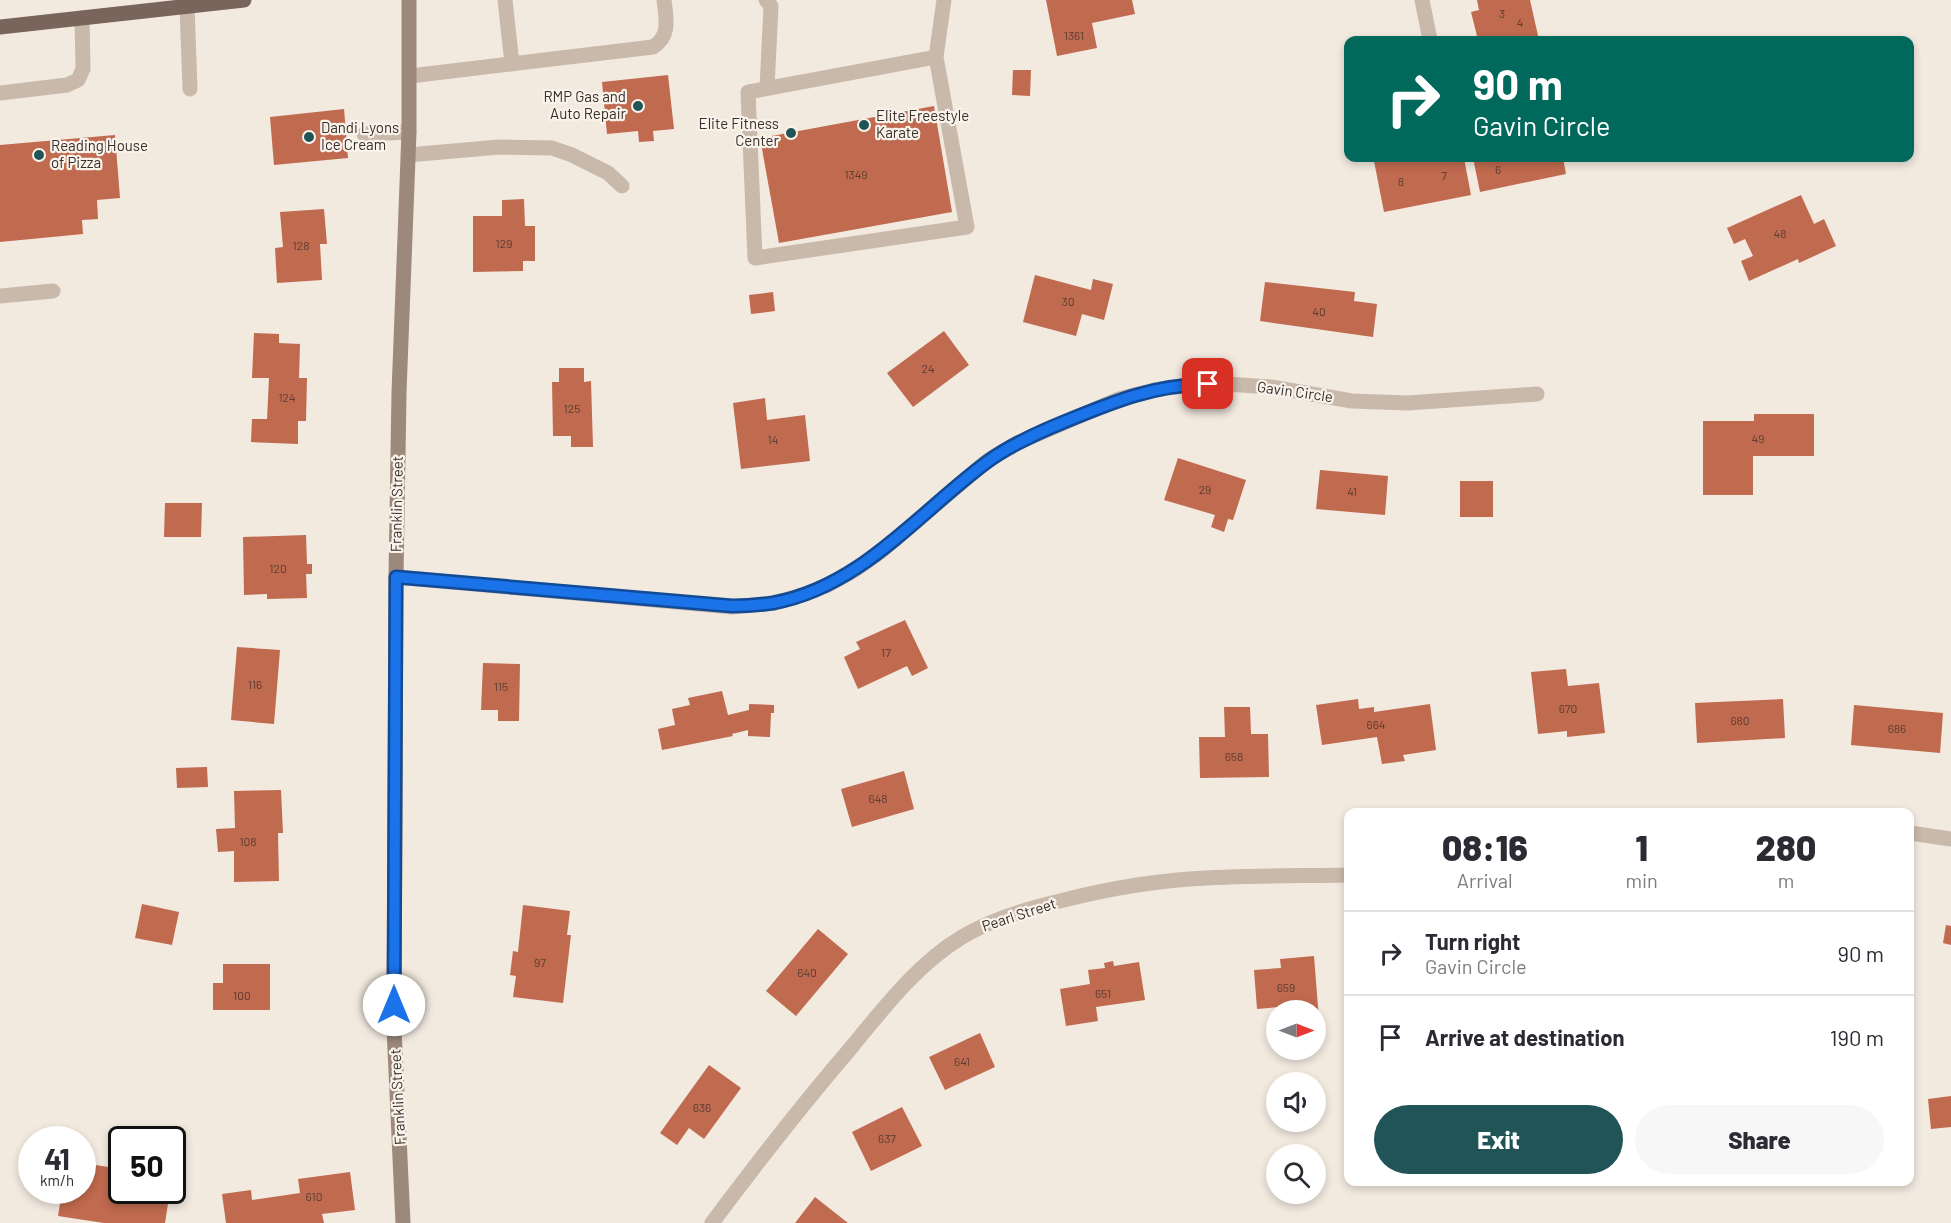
<!DOCTYPE html>
<style>
:root{--surface:#fff;--page:#f7f7f7;--text:#2b2b33;--muted:#7c7c81;--line:#e1e1e2;--accent:#215457}
body{margin:0;font-family:Barlow,sans-serif;background:var(--page);color:var(--text);height:100vh;display:flex;flex-direction:column;font-size:22px;white-space:nowrap}
*{box-sizing:border-box;margin:0}
p{font-size:20px;color:var(--muted)}
.icon{flex:none;width:33px;height:33px;fill:none;stroke:currentColor;stroke-width:2;stroke-linecap:round;stroke-linejoin:round}
.map{position:relative;flex:1;overflow:hidden}
.drawer{position:absolute;left:1344px;top:808px;width:570px;height:378px;display:flex;flex-direction:column;background:var(--surface);border-radius:12px;box-shadow:0 3px 9px #0003}
.drawer>*{flex:none}
.guide{position:absolute;left:1344px;top:36px;width:570px;height:126px;border-radius:12px;box-shadow:0 3px 9px #0003;background:#00695c;color:#fff;overflow:hidden}
.needle{width:39px;rotate:90deg}
.controls{position:absolute;left:1266px;top:1000px;display:grid;gap:12px}
.controls a{display:grid;place-items:center;width:60px;height:60px;border-radius:50%;background:var(--surface);box-shadow:0 3px 9px #0003;font-size:30px}
.speed{position:absolute;left:18px;top:1126px;display:flex;gap:12px;font-size:30px;font-weight:700;text-align:center}
.speed>*{display:grid;place-content:center;width:78px;height:78px;border-radius:50%;background:var(--surface);box-shadow:0 3px 9px #0003;line-height:1}
.speed small{font-size:15px;font-weight:400}
.speed .limit{border:3px solid #111;border-radius:9px;background:#fff;color:#111}
.pin{position:absolute;display:grid;place-items:center;width:51px;height:51px;color:#fff;margin:-26px;border-radius:12px;box-shadow:0 3px 9px #0006}
.me{position:absolute;width:66px;margin:-33px;rotate:0deg;stroke-linejoin:round;filter:drop-shadow(0 0 4px #0008)}
.turn{display:flex;align-items:center;gap:21px;height:126px;padding:0 30px;font-size:27px}
.turn .icon{width:78px;height:78px;stroke-width:2.5}
.turn b{display:block;font-size:42px;line-height:51px}
.eta{display:flex;justify-content:space-evenly;align-items:center;height:102px;text-align:center}
.eta b{font-size:36px;font-weight:800;line-height:42px}
.action{display:flex;gap:12px;margin-top:auto;padding:12px 30px}
.action a{flex:1;height:69px;border-radius:36px;background:var(--accent);color:#fff;font-size:24px;font-weight:800;line-height:69px;text-align:center}
.action a+a{background:var(--page);color:var(--text)}
ul{padding:0;list-style:none}
li{display:flex;align-items:center;gap:18px;height:84px;padding:0 30px;border-top:2px solid var(--line)}
li div{flex:1}
li b{display:block;font-size:22px}
li em{font-style:normal}
.map>svg:first-child{display:block}
.building{fill:#c06a4f}
.lines{fill:none;stroke-linecap:round;stroke-linejoin:round}
.lane{stroke:#c9b9ab;stroke-width:15}
.street{stroke:#c9b9ab;stroke-width:15}
.secondary{stroke:#9d887c;stroke-width:15}
.primary{stroke:#79655c;stroke-width:15}
.route-casing{stroke:#114b97;stroke-width:15}
.route{stroke:#1a73e8;stroke-width:10}
.poi-dot{fill:#215457;stroke:#f9f3eb;stroke-width:2}
.labels{text-anchor:middle;stroke-width:4.5;stroke-linejoin:round;paint-order:stroke}
.number-label{font-size:12px;fill:#5a3d33}
.poi-label{font-size:15px;fill:#382e2a;stroke:#f9f3eb;text-anchor:start}
.street-label{font-size:15px;fill:#382e2a;stroke:#f9f3eb}
</style>
<div class="map">
<svg width="1951" height="1223" viewBox="0 0 1951 1223">
<rect width="100%" height="100%" fill="#f2e9df"/>
<g class="building">
<polygon points="1046,0 1132,0 1135,14 1092,23 1097,48 1057,56"/>
<polygon points="1477,0 1530,0 1539,40 1478,40 1471,12 1479,10"/>
<polygon points="1013,70 1031,70 1030,96 1012,95"/>
<polygon points="668,75 674,129 653,131 654,141 639,142 638,131 607,134 602,82"/>
<polygon points="934,106 952,212 779,243 760,138"/>
<polygon points="344,109 348,158 274,165 270,117"/>
<polygon points="115,135 120,198 97,200 98,219 82,220 83,234 0,242 0,145"/>
<polygon points="1390,158 1464,158 1471,195 1384,212 1374,161"/>
<polygon points="1473,158 1563,158 1566,174 1480,192"/>
<polygon points="1801,195 1814,224 1824,219 1836,246 1799,263 1798,259 1749,281 1741,261 1753,256 1745,239 1734,244 1727,228"/>
<polygon points="524,199 525,226 535,226 535,261 523,261 523,271 473,272 473,216 502,216 502,200"/>
<polygon points="324,209 327,244 320,244 322,280 277,283 275,248 283,247 280,212"/>
<polygon points="1035,275 1091,290 1093,279 1113,284 1104,320 1082,314 1076,336 1023,322"/>
<polygon points="1265,282 1355,292 1354,301 1377,304 1373,337 1260,321"/>
<polygon points="773,292 775,311 751,314 749,295"/>
<polygon points="944,331 969,365 913,407 887,373"/>
<polygon points="254,333 279,334 279,343 300,344 299,378 307,378 306,421 298,421 298,444 251,442 252,419 267,419 269,378 252,378"/>
<polygon points="559,368 584,368 584,382 591,381 593,447 571,447 571,436 553,436 552,382 559,382"/>
<polygon points="765,398 767,420 805,415 810,461 741,469 733,403"/>
<polygon points="1754,414 1814,414 1814,456 1753,456 1753,495 1703,495 1703,421 1754,421"/>
<polygon points="1178,458 1246,480 1233,520 1228,519 1224,532 1211,527 1215,515 1164,500"/>
<polygon points="1320,470 1388,476 1385,515 1316,509"/>
<rect x="1460" y="481" width="33" height="36"/>
<polygon points="165,503 202,503 201,537 164,537"/>
<polygon points="306,535 307,564 312,564 312,574 306,574 307,598 267,599 267,594 244,595 243,537"/>
<polygon points="905,620 928,668 912,676 907,666 858,689 844,657 860,649 856,642"/>
<polygon points="237,647 280,650 274,724 231,720"/>
<polygon points="483,663 520,664 519,721 498,721 498,710 481,710"/>
<polygon points="1566,669 1568,686 1599,683 1605,733 1567,737 1567,731 1538,734 1531,672"/>
<polygon points="722,691 728,715 749,710 749,704 774,705 774,713 771,713 770,737 748,736 748,730 732,734 733,736 662,750 658,729 675,725 672,709 690,705 688,698"/>
<polygon points="1358,699 1359,709 1374,707 1374,712 1430,704 1436,750 1403,755 1405,761 1382,764 1377,737 1322,745 1316,705"/>
<polygon points="1783,699 1785,738 1697,743 1695,703"/>
<polygon points="1854,705 1943,713 1940,753 1851,745"/>
<polygon points="1224,707 1250,707 1251,734 1268,734 1269,777 1200,778 1199,737 1225,737"/>
<polygon points="207,767 208,787 177,788 176,768"/>
<polygon points="904,771 914,809 852,827 841,789"/>
<polygon points="281,790 283,833 278,833 279,881 234,882 234,851 218,852 216,829 235,828 234,791"/>
<polygon points="142,904 179,912 172,945 135,938"/>
<polygon points="523,905 570,911 567,935 571,935 563,1003 513,997 516,976 510,975 513,951 518,952"/>
<polygon points="1946,925 1951,926 1951,945 1943,943"/>
<polygon points="818,929 848,954 796,1016 766,991"/>
<polygon points="1314,956 1319,1020 1316,1020 1316,1011 1292,1011 1291,1006 1257,1009 1254,970 1281,968 1280,959"/>
<polygon points="1113,961 1114,966 1139,962 1145,1000 1096,1007 1098,1021 1066,1026 1060,989 1090,984 1088,970 1105,968 1104,963"/>
<polygon points="223,964 270,964 270,1010 213,1010 213,983 223,983"/>
<polygon points="980,1033 995,1067 945,1090 929,1057"/>
<polygon points="709,1065 741,1088 704,1139 689,1128 677,1145 660,1133"/>
<polygon points="1951,1096 1951,1127 1931,1129 1928,1099"/>
<polygon points="902,1107 922,1146 871,1171 852,1132"/>
<polygon points="82,1163 122,1169 122,1191 170,1191 165,1223 104,1223 58,1216 62,1191 82,1191"/>
<polygon points="350,1172 355,1210 322,1214 324,1223 226,1223 222,1194 251,1190 252,1200 300,1193 298,1179"/>
<polygon points="815,1197 848,1223 795,1223"/>
</g>
<g class="lines">
<g class="lane">
<polyline points="505,0 512,64"/>
<polyline points="766,0 771,6 767,88"/>
<polyline points="187,6 190,89"/>
<polyline points="936,57 967,227 755,258 748,92 936,57 944,0"/>
<path d="M410 76 653 47C671 36 666 18 664 0"/>
<polyline points="0,93 67,85 78,80 83,69 82,18"/>
<polyline points="364,134 409,132"/>
<polyline points="408,155 499,147 552,148 572,155 608,173 622,186"/>
<polyline points="0,296 53,291"/>
</g>
<g class="street">
<polyline points="1422,0 1430,40"/>
<polyline points="396,577 732,607 774,603 802,595 828,585 855,570 879,553 987,461 1017,443 1119,399 1154,390 1189,385 1226,384 1271,387 1352,401 1408,403 1537,394"/>
<polyline points="1910,833 1951,839"/>
<path d="M712 1223C756 1164 802 1105 850 1049 883 1009 917 964 962 937 992 919 1026 909 1060 901 1103 890 1146 882 1190 879 1242 875 1296 876 1348 875"/>
</g>
<polyline class="secondary" points="403,1223 394,1028 396,577 399,393 409,132 409,0"/>
<polyline class="primary" points="0,27 244,0"/>
</g>
<g class="lines">
<defs>
<path id="route" d="M394 1005 396 577 732 606C745 606 759 605 773 603 861 587 918 513 987 462 1010 445 1037 433 1064 422 1113 402 1153 385 1208 384"/>
</defs>
<use href="#route" class="route-casing"/>
<use href="#route" class="route"/>
</g>
<g class="poi-dot">
<circle cx="638" cy="106" r="6"/>
<circle cx="864" cy="125" r="6"/>
<circle cx="791" cy="133" r="6"/>
<circle cx="309" cy="137" r="6"/>
<circle cx="39" cy="155" r="6"/>
</g>
<g class="labels">
<g class="number-label">
<text x="1502" y="18">3</text>
<text x="1520" y="27">4</text>
<text x="1074" y="40">1361</text>
<text x="1498" y="174">6</text>
<text x="856" y="179">1349</text>
<text x="1444" y="180">7</text>
<text x="1401" y="186">8</text>
<text x="1780" y="238">48</text>
<text x="504" y="248">129</text>
<text x="301" y="250">128</text>
<text x="1068" y="306">30</text>
<text x="1319" y="316">40</text>
<text x="928" y="373">24</text>
<text x="287" y="402">124</text>
<text x="572" y="413">125</text>
<text x="1758" y="443">49</text>
<text x="773" y="444">14</text>
<text x="1205" y="494">29</text>
<text x="1352" y="496">41</text>
<text x="278" y="573">120</text>
<text x="886" y="657">17</text>
<text x="255" y="689">116</text>
<text x="501" y="691">115</text>
<text x="1568" y="713">670</text>
<text x="1740" y="725">680</text>
<text x="1376" y="729">664</text>
<text x="1897" y="733">686</text>
<text x="1234" y="761">658</text>
<text x="878" y="803">648</text>
<text x="248" y="846">108</text>
<text x="540" y="967">97</text>
<text x="807" y="977">640</text>
<text x="1286" y="992">659</text>
<text x="1103" y="998">651</text>
<text x="242" y="1000">100</text>
<text x="962" y="1066">641</text>
<text x="702" y="1112">636</text>
<text x="887" y="1143">637</text>
<text x="314" y="1201">610</text>
</g>
<g class="poi-label">
<text x="626" y="102" text-anchor="end">RMP Gas and<tspan x="626" dy="17">Auto Repair</tspan></text>
<text x="876" y="121">Elite Freestyle<tspan x="876" dy="17">Karate</tspan></text>
<text x="779" y="129" text-anchor="end">Elite Fitness<tspan x="779" dy="17">Center</tspan></text>
<text x="321" y="133">Dandi Lyons<tspan x="321" dy="17">Ice Cream</tspan></text>
<text x="51" y="151">Reading House<tspan x="51" dy="17">of Pizza</tspan></text>
</g>
<g class="street-label">
<text transform="translate(1295 392) rotate(8)" y="5">Gavin Circle</text>
<text transform="translate(397 504) rotate(-89)" y="5">Franklin Street</text>
<text transform="translate(1019 915) rotate(-18)" y="5">Pearl Street</text>
<text transform="translate(398 1097) rotate(-93)" y="5">Franklin Street</text>
</g>
</g>
</svg>
<div class="controls">
<a><svg class="needle" viewBox="-14 -14 28 28"><path d="M0-13l5 13h-10z" fill="#e53935"/><path d="M0 13l5-13h-10z" fill="#7c7c81"/></svg></a>
<a><svg class="icon" aria-label="sound" viewBox="0 0 24 24"><path d="M4 9h4l5-4v14l-5-4H4zM17 9q2 3 0 6"/></svg></a>
<a><svg class="icon" aria-label="search" viewBox="0 0 24 24"><circle cx="10" cy="10" r="6"/><path d="M15 15l6 6"/></svg></a>
</div>
<div class="speed"><div>41<small>km/h</small></div><div class="limit">50</div></div>
<div class="pin" style="left:1208px;top:384px;background:#d93025"><svg class="icon" aria-label="arrive" viewBox="0 0 24 24"><path d="M6 21V4h12l-3 4 3 4H6"/></svg></div>
<svg class="me" style="left:394px;top:1005px" viewBox="-20 -20 40 40"><circle r="19" fill="#fff"/><path d="M0-13L10 11 0 6-10 11z" fill="#1a73e8"/></svg>
<div class="guide">
<div class="turn"><svg class="icon" aria-label="right" viewBox="0 0 24 24"><path d="M7 20v-9h11M14 6l5 5-5 5"/></svg><div><b>90 m</b>Gavin Circle</div></div>
</div>
<section class="drawer">
<div class="eta">
<div><b>08:16</b><p>Arrival</p></div>
<div><b>1</b><p>min</p></div>
<div><b>280</b><p>m</p></div>
</div>
<ul>
<li><svg class="icon" aria-label="right" viewBox="0 0 24 24"><path d="M7 20v-9h11M14 6l5 5-5 5"/></svg><div><b>Turn right</b><p>Gavin Circle</p></div><em>90 m</em></li>
<li><svg class="icon" aria-label="arrive" viewBox="0 0 24 24"><path d="M6 21V4h12l-3 4 3 4H6"/></svg><div><b>Arrive at destination</b></div><em>190 m</em></li>
</ul>
<div class="action"><a>Exit</a><a>Share</a></div>
</section>
</div>
